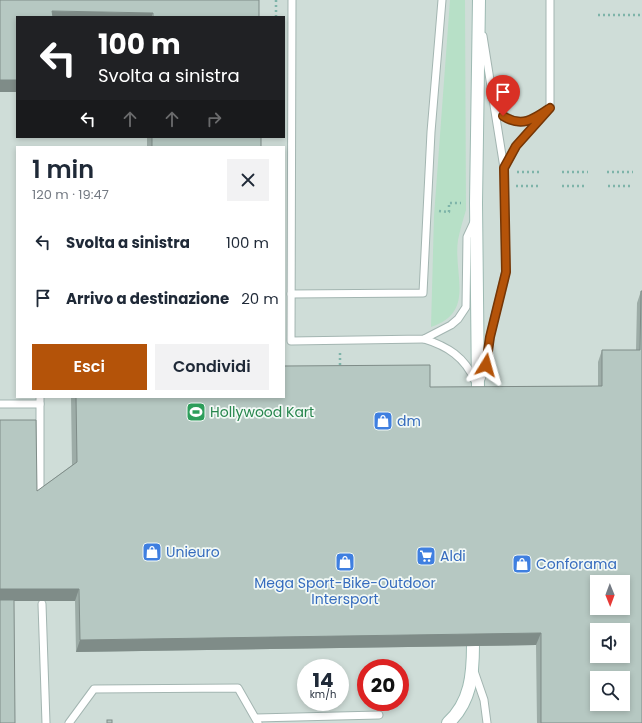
<!DOCTYPE html>
<html lang="it">
<meta charset="utf-8">
<style>
:root{--surface:#fff;--page:#f2f2f3;--text:#1f2937;--muted:#747a83;--accent:#b45309}
body{margin:0;font-family:Poppins,sans-serif;background:var(--page);color:var(--text);height:100vh;display:flex;flex-direction:column;font-size:15px;white-space:nowrap}
*{box-sizing:border-box;margin:0}
p{font-size:13px;color:var(--muted)}
.icon{flex:none;width:22px;height:22px;fill:none;stroke:currentColor;stroke-width:2;stroke-linecap:round;stroke-linejoin:round}
.map{position:relative;flex:1;overflow:hidden}
.drawer{position:absolute;left:16px;top:146px;width:269px;height:252px;display:flex;flex-direction:column;background:var(--surface);border-radius:0px;box-shadow:0 2px 6px #0003}
.drawer>*{flex:none}
.top-card{position:absolute;left:16px;top:16px;width:269px;height:122px;border-radius:0px;box-shadow:0 2px 6px #0003;background:#202124;color:#fff;overflow:hidden}
.needle{width:26px;rotate:179deg}
.tools{position:absolute;left:590px;top:575px;display:grid;gap:8px}
.tools a{display:grid;place-items:center;width:40px;height:40px;border-radius:0px;background:var(--surface);box-shadow:0 2px 6px #0003;font-size:20px}
.speed{position:absolute;left:297px;top:659px;display:flex;gap:8px;font-size:20px;font-weight:700;text-align:center}
.speed>*{display:grid;place-content:center;width:52px;height:52px;border-radius:50%;background:var(--surface);box-shadow:0 2px 6px #0003;line-height:1}
.speed small{font-size:10px;font-weight:400}
.speed .limit{border:6px solid #d22;background:#fff;color:#111}
.pin{position:absolute;display:grid;place-items:center;width:34px;height:34px;color:#fff;margin:-41px -17px;border-radius:50% 50% 50% 0;rotate:-45deg;box-shadow:0 0 4px #0007}
.pin .icon{rotate:45deg}
.me{position:absolute;width:44px;margin:-22px;rotate:8deg;stroke-linejoin:round;filter:drop-shadow(0 0 3px #0008)}
.turn{display:flex;align-items:center;gap:14px;height:84px;padding:0 16px;font-size:18px}
.turn .icon{width:52px;height:52px;stroke-width:2.5}
.turn b{display:block;font-size:28px;line-height:34px}
.lanes{display:flex;align-items:center;height:38px;padding:0 16px;background:#0003;justify-content:center;gap:20px;direction:ltr}
.lanes .off{opacity:.35}
.round{display:grid;place-items:center;flex:none;width:42px;height:42px;border-radius:0px;background:var(--page)}
.overview{display:flex;align-items:center;justify-content:space-between;height:68px;padding:0 16px}
h1{font-size:24px;font-weight:600;line-height:30px}
.button{display:flex;gap:8px;margin-top:auto;padding:8px 16px}
.button a{flex:1;height:46px;border-radius:0px;background:var(--accent);color:#fff;font-size:16px;font-weight:600;line-height:46px;text-align:center}
.button a+a{background:var(--page);color:var(--text)}
ul{padding:0;list-style:none}
li{display:flex;align-items:center;gap:12px;height:56px;padding:0 16px}
li div{flex:1}
li b{display:block;font-size:15px}
li em{font-style:normal}
.map>svg:first-child{display:block}
.built{fill:#cfddd8;fill-rule:evenodd}
.green{fill:#b7e0c7}
.lines{fill:none;stroke-linecap:round;stroke-linejoin:round}
.lane-casing{stroke:#a3b5b1;stroke-width:9}
.secondary-casing{stroke:#9ebab3;stroke-width:14}
.path{stroke:#7eb4a9;stroke-width:2.5;stroke-dasharray:2 3;stroke-linecap:butt}
.lane{stroke:#fff;stroke-width:7}
.secondary{stroke:#fff;stroke-width:12}
.wall{fill:#9daca7}
.shaded-wall{fill:#7f8c88}
.building{fill:#b6c8c2;stroke:#7f8c88;fill-rule:evenodd}
.route-casing{stroke:#753606;stroke-width:10}
.route{stroke:#b45309;stroke-width:7}
.labels{text-anchor:middle;stroke-width:3.5;stroke-linejoin:round;paint-order:stroke}
.leisure-label{font-size:14px;fill:#27864d;stroke:#f2f9f6;text-anchor:start}
.shop-label{font-size:14px;fill:#366cbe;stroke:#f2f9f6;text-anchor:start}
</style>
<div class="map">
<svg width="642" height="723" viewBox="0 0 642 723">
<rect width="100%" height="100%" fill="#e1ede9"/>
<path class="built" d="M0 0H642V723H0ZM17 17H284V137H17ZM17 147H284V397H17ZM597 582H623V608H597ZM597 630H623V656H597ZM306 668H340V702H306ZM366 668H400V702H366ZM597 678H623V704H597Z"/>
<path class="green" d="M450 0H465L466 210C463 220 460 230 458 240 453 275 476 312 431 327L434 216Z"/>
<g class="lines">
<defs>
<g id="lane">
<polyline points="292,0 291,341 424,339 451,325 458,319 466,307 467,237 474,222"/>
<polyline points="483,36 504,168"/>
<path d="M495 106C509 123 522 127 542 114"/>
<polyline points="291,294 423,293 431,132 442,0"/>
<path d="M424 339C447 346 465 357 475 381"/>
<polyline points="481,379 486,365 490,337 506,271 504,168 516,146 550,108 550,0"/>
<polyline points="0,404 40,404"/>
<polyline points="40,489 40,397"/>
<polyline points="42,604 46,723"/>
<polyline points="474,671 484,700 487,723"/>
<polyline points="256,718 379,715"/>
<polyline points="69,723 94,689 238,688 258,723"/>
</g>
<g id="secondary">
<polyline points="478,389 476,203 479,0"/>
<path d="M448 723C471 702 473 674 473 645"/>
</g>
</defs>
<use href="#lane" class="lane-casing"/>
<use href="#secondary" class="secondary-casing"/>
<g class="path">
<polyline points="276,0 276,17"/>
<polyline points="598,15 641,15"/>
<polyline points="517,172 542,172"/>
<polyline points="562,172 588,172"/>
<polyline points="607,172 633,172"/>
<polyline points="516,186 540,186"/>
<polyline points="562,186 586,186"/>
<polyline points="608,186 630,186"/>
<polyline points="439,211 449,212 449,203 461,203"/>
<polyline points="340,353 340,368"/>
</g>
<use href="#lane" class="lane"/>
<use href="#secondary" class="secondary"/>
</g>
<g class="wall">
<rect x="147" y="137" width="114" height="10"/>
<polygon points="641,291 642,723 537,723 536,645 76,652 75,601 14,601 0,420 37,491 72,465 71,397 284,397 430,387 598,386 598,362 602,350 636,350 637,303"/>
</g>
<g class="shaded-wall">
<polygon points="52,11 153,13 152,17 50,17"/>
<rect x="0" y="80" width="17" height="12"/>
<polygon points="0,589 79,589 75,601 0,601"/>
<polygon points="541,633 536,645 76,652 80,640"/>
</g>
<g class="building">
<polygon points="0,0 259,0 259,17 153,17 153,13 52,11 53,17 17,17 17,80 0,80"/>
<rect x="152" y="137" width="109" height="10"/>
<path d="M641 291H642V723H541V633L80 640 79 589H0V420H36L37 491 77 462 76 397H284V366L430 365V387L602 386V350H640ZM597 582H623V608H597ZM597 630H623V656H597ZM597 678H623V704H597Z"/>
<polygon points="0,600 14,600 15,723 0,723"/>
<rect x="107" y="720" width="5" height="3"/>
</g>
<g class="lines">
<defs>
<path id="route" d="M486 365 490 337 506 272 504 168 516 146 550 108C534 119 522 128 503 116"/>
</defs>
<use href="#route" class="route-casing"/>
<use href="#route" class="route"/>
</g>
<defs>
<symbol id="stadium-square" viewBox="-11 -11 22 22"><rect x="-9" y="-9" width="18" height="18" rx="4" fill="#2e9e5b" stroke="#f2f9f6"/><path d="M0-5a6.5 5 0 1 0 0 10a6.5 5 0 1 0 0-10ZM-3.5-1.8h7v3.6h-7Z" fill="#fff"/></symbol>
<symbol id="shop-square" viewBox="-11 -11 22 22"><rect x="-9" y="-9" width="18" height="18" rx="4" fill="#3f7fe0" stroke="#f2f9f6"/><path d="M-5-2.5h2.3a2.7 3.5 0 0 1 5.4 0H5L5.5 6h-11ZM-1.5-2.5h3a1.5 2.3 0 0 0-3 0Z" fill="#fff"/></symbol>
<symbol id="supermarket-square" viewBox="-11 -11 22 22"><rect x="-9" y="-9" width="18" height="18" rx="4" fill="#3f7fe0" stroke="#f2f9f6"/><path d="M-6-5.5h2.5l.6 2H6L4.5 2H-2.5L-4.4-4H-6ZM-1.5 3.2a1.3 1.3 0 1 0 .1 0ZM3 3.2a1.3 1.3 0 1 0 .1 0Z" fill="#fff"/></symbol>
</defs>
<g fill-rule="evenodd">
<use href="#stadium-square" x="185" y="401" width="22" height="22"/>
<use href="#shop-square" x="372" y="410" width="22" height="22"/>
<use href="#shop-square" x="141" y="541" width="22" height="22"/>
<use href="#supermarket-square" x="415" y="545" width="22" height="22"/>
<use href="#shop-square" x="334" y="551" width="22" height="22"/>
<use href="#shop-square" x="511" y="553" width="22" height="22"/>
</g>
<g class="labels">
<g class="leisure-label">
<text x="210" y="417">Hollywood Kart</text>
</g>
<g class="shop-label">
<text x="397" y="426">dm</text>
<text x="166" y="557">Unieuro</text>
<text x="440" y="561">Aldi</text>
<text x="536" y="569">Conforama</text>
<text x="345" y="588" text-anchor="middle">Mega Sport-Bike-Outdoor<tspan x="345" dy="16">Intersport</tspan></text>
</g>
</g>
</svg>
<div class="tools">
<a><svg class="needle" viewBox="-14 -14 28 28"><path d="M0-13l5 13h-10z" fill="#e53935"/><path d="M0 13l5-13h-10z" fill="#747a83"/></svg></a>
<a><svg class="icon" aria-label="sound" viewBox="0 0 24 24"><path d="M4 9h4l5-4v14l-5-4H4zM17 9q2 3 0 6"/></svg></a>
<a><svg class="icon" aria-label="search" viewBox="0 0 24 24"><circle cx="10" cy="10" r="6"/><path d="M15 15l6 6"/></svg></a>
</div>
<div class="speed"><div>14<small>km/h</small></div><div class="limit">20</div></div>
<div class="pin" style="left:503px;top:116px;background:#d93025"><svg class="icon" aria-label="arrive" viewBox="0 0 24 24"><path d="M6 21V4h12l-3 4 3 4H6"/></svg></div>
<svg class="me" style="left:486px;top:365px" viewBox="-20 -20 40 40"><path d="M0-17L14 15 0 8-14 15z" fill="#b45309" stroke="#fff" stroke-width="4"/></svg>
<div class="top-card">
<div class="turn"><svg class="icon" aria-label="left" viewBox="0 0 24 24"><path d="M17 20v-9H6M10 6l-5 5 5 5"/></svg><div><b>100 m</b>Svolta a sinistra</div></div>
<div class="lanes"><svg class="icon" aria-label="left" viewBox="0 0 24 24"><path d="M17 20v-9H6M10 6l-5 5 5 5"/></svg><svg class="icon off" aria-label="ahead" viewBox="0 0 24 24"><path d="M12 20V5M6 11l6-6 6 6"/></svg><svg class="icon off" aria-label="ahead" viewBox="0 0 24 24"><path d="M12 20V5M6 11l6-6 6 6"/></svg><svg class="icon off" aria-label="right" viewBox="0 0 24 24"><path d="M7 20v-9h11M14 6l5 5-5 5"/></svg></div>
</div>
<section class="drawer">
<div class="overview"><div><h1>1 min</h1><p>120 m · 19:47</p></div><a class="round"><svg class="icon" aria-label="close" viewBox="0 0 24 24"><path d="M6 6l12 12M18 6L6 18"/></svg></a></div>
<ul>
<li><svg class="icon" aria-label="left" viewBox="0 0 24 24"><path d="M17 20v-9H6M10 6l-5 5 5 5"/></svg><div><b>Svolta a sinistra</b></div><em>100 m</em></li>
<li><svg class="icon" aria-label="arrive" viewBox="0 0 24 24"><path d="M6 21V4h12l-3 4 3 4H6"/></svg><div><b>Arrivo a destinazione</b></div><em>20 m</em></li>
</ul>
<div class="button"><a>Esci</a><a>Condividi</a></div>
</section>
</div>
